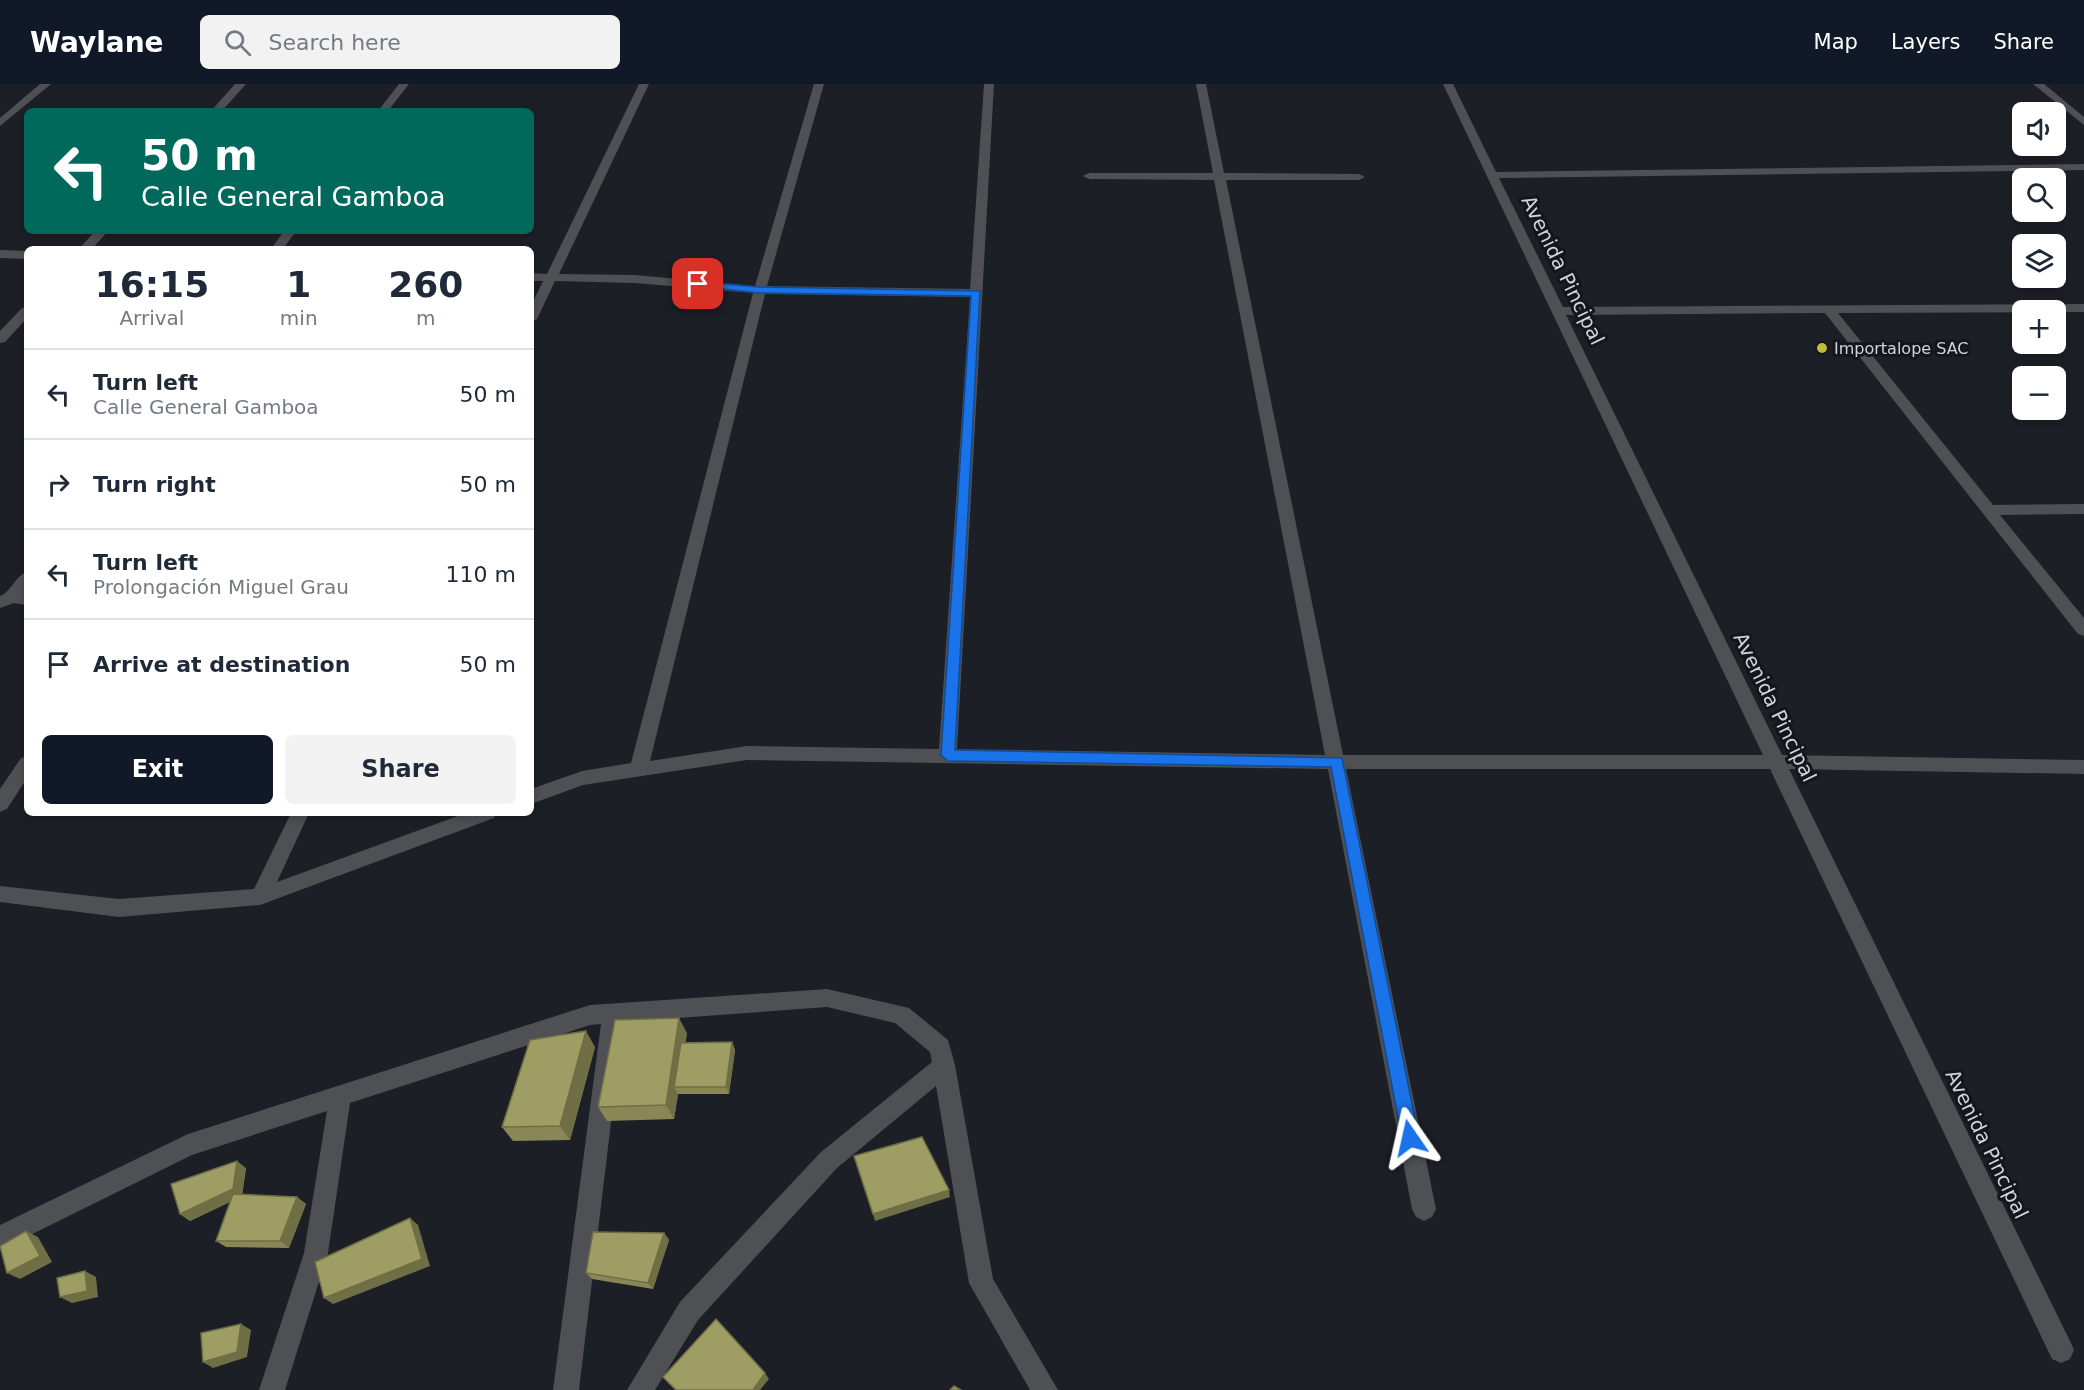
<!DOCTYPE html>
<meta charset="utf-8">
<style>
:root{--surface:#fff;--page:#f2f2f3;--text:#1f2937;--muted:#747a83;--line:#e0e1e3;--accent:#111827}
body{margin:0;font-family:"DejaVu Sans",sans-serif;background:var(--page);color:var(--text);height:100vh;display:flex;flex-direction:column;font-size:22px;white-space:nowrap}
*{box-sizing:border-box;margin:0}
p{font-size:20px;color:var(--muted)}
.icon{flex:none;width:33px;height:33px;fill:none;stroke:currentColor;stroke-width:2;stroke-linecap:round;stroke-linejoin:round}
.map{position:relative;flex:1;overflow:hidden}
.details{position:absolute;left:24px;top:162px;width:510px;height:570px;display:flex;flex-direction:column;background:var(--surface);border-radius:9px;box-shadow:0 3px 9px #0003}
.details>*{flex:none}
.top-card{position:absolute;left:24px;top:24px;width:510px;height:126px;border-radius:9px;box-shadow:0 3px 9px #0003;background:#00695c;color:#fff;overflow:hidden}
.fabs{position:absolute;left:2012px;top:18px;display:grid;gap:12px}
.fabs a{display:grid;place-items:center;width:54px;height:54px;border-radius:9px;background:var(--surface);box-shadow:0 3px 9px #0003;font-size:30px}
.pin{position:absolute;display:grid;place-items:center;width:51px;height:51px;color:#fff;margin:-26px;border-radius:12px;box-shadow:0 3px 9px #0006}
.me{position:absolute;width:66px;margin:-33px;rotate:349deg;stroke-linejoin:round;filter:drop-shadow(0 0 4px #0008)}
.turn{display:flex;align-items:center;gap:21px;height:126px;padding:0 18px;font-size:27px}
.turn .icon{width:78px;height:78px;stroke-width:2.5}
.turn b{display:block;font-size:42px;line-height:51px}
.eta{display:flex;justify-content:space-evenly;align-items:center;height:102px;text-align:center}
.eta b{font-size:36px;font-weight:700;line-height:42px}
.primary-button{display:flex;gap:12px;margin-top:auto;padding:12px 18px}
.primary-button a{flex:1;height:69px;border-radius:9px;background:var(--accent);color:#fff;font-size:24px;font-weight:700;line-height:69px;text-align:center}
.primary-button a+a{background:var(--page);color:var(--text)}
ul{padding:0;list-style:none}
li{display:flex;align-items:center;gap:18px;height:90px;padding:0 18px;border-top:2px solid var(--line)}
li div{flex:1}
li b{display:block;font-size:22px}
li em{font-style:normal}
header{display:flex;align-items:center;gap:36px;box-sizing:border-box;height:84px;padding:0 30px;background:var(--accent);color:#fff}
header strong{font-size:28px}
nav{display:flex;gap:33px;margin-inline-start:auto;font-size:21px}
.search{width:420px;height:54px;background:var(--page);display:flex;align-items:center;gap:15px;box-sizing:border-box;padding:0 21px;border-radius:9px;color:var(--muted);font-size:22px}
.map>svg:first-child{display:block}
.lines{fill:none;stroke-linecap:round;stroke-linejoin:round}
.minor{fill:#4e5053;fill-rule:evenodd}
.wall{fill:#888755}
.shaded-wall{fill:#6f6e45}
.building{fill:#9e9d63;stroke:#6f6e45;stroke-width:1.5}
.route{fill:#1a73e8;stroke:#114b97;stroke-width:1.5}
.poi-dot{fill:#c1bd3f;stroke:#13161c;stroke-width:2}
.labels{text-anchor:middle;stroke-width:6;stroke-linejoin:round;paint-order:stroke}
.far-poi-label{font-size:16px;fill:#d1d4d8;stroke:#13161c;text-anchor:start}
.street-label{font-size:20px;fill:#d1d4d8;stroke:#13161c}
</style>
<header>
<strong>Waylane</strong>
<div class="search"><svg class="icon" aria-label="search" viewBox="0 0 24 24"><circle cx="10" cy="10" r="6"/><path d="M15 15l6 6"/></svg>Search here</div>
<nav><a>Map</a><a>Layers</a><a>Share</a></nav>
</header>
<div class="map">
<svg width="2084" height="1306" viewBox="0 0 2084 1306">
<rect width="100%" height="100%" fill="#1c1f26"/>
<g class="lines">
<g class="minor">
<polygon points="40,0 51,0 0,42 0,34"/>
<polygon points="235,0 246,0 222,27 211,27"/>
<polygon points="399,0 409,0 388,27 378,27"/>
<path d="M639 0H649L559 190 635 191 755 202 814 0H824L767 202 970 205 984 0H994L957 665 1325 671 1214 96 1089 95 1083 92 1089 89H1213L1196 0H1206L1224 89 1359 90 1365 93 1359 96H1226L1343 671H1763L1443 0H1453L1496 88 2084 80V86L1499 94 1563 223 2084 220V228L1838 229 1993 421 2084 420V430L2000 431 2084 534V552L2078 550 1825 229 1566 231 1782 671 2084 676V690L1789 685 2070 1257 2074 1266 2070 1275 2061 1279 2052 1275 1770 685H1346L1436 1125 1432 1133 1424 1137 1416 1133 1412 1125 1328 685 747 676 583 701 531 720V705L582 687 631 679 753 209 635 199 555 197 537 235 531 239V222L543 197H531V189L547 190ZM765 210 970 213 939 665 747 662 650 677Z"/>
<polygon points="2033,0 2044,0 2084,33 2084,41"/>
<polygon points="95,147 108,147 92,165 79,165"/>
<polygon points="284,147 296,147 283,165 271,165"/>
<polygon points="0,166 27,167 27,175 0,174"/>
<polygon points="27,223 27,234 5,258 0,259 0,247 22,224"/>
<path d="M27 488 25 509H27V521L14 519 0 524V512C12 507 15 492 27 488Z"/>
<polygon points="27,672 27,694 7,725 0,728 0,705 21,674"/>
<polygon points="291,729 309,729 277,798 466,729 496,729 494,734 260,821 119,833 0,818 0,802 119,815 254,805"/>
<polygon points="827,905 909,924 948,956 955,981 993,1195 1058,1306 1030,1306 969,1199 936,1002 837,1084 698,1236 655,1306 627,1306 680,1218 821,1068 932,978 930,968 895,939 827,923 623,938 579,1306 553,1306 601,940 590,941 350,1019 328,1169 285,1306 259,1306 304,1169 327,1027 192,1071 0,1166 0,1141 188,1050 590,921"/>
</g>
</g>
<g class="wall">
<polygon points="687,949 685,959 732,958 735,966 729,1010 678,1010 674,1035 607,1037 598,1023"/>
<polygon points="595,963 570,1056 513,1057 502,1043"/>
<polygon points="246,1084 242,1111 297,1113 306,1120 289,1164 226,1163 216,1157 230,1118 190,1137 180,1130"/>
<polygon points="664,1149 669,1156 653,1205 592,1195 586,1189"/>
</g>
<g class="shaded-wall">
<polygon points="679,934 687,949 679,1003 674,1003 678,1010 674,1035 666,1021"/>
<polygon points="586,947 595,963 570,1056 560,1042"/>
<polygon points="732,958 735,966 729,1010 726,1003"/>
<polygon points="237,1077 246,1084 242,1112 190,1137 180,1130"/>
<polygon points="949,1106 950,1113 875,1137 873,1130"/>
<polygon points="297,1113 306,1120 289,1164 280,1157"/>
<polygon points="410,1134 418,1141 430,1182 333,1220 324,1214"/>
<polygon points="26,1147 38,1153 52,1178 20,1195 7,1189"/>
<polygon points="664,1149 669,1156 653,1205 648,1199"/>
<polygon points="85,1187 96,1193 98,1213 72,1219 60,1213"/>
<polygon points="241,1240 251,1246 247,1273 213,1284 203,1278"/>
<polygon points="765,1289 769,1295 760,1306 753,1306"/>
</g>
<g class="building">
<polygon points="679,934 666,1021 598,1023 615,936"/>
<polygon points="586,947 560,1042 502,1043 530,956"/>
<polygon points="732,958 726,1003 674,1003 681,959"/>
<polygon points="922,1053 949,1106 873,1130 854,1072"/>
<polygon points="237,1077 233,1105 180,1130 171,1100"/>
<polygon points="233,1110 297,1113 280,1157 216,1157"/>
<polygon points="410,1134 422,1175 324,1214 315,1178"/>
<polygon points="26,1147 40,1172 7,1189 0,1162"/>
<polygon points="593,1148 664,1149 648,1199 586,1189"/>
<polygon points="85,1187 87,1207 60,1213 57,1194"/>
<polygon points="716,1235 765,1289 753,1306 676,1306 663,1293"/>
<polygon points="241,1240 237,1268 203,1278 201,1249"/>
<polygon points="954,1302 961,1306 950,1306"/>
</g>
<polygon class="route" points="698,198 760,203 980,207 955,666 1342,674 1419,1054 1416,1060 1410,1063 1404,1060 1402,1054 1331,683 948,677 941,671 971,212 760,209 694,202 694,198"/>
<circle class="poi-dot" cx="1822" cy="264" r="6"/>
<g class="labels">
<g class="far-poi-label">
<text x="1834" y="270">Importalope SAC</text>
</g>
<g class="street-label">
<text transform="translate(1563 186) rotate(64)" y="7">Avenida Pincipal</text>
<text transform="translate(1775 623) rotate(64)" y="7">Avenida Pincipal</text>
<text transform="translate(1987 1060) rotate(64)" y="7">Avenida Pincipal</text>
</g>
</g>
</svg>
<div class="fabs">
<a><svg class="icon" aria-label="sound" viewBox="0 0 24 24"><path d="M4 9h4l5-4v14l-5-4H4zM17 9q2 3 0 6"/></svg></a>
<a><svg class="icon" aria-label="search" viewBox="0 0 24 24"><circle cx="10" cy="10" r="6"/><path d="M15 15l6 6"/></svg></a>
<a><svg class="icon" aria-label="layers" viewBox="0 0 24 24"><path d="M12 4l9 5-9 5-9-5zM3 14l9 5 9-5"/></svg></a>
<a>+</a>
<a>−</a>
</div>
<div class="pin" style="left:698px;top:200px;background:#d93025"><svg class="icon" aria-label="arrive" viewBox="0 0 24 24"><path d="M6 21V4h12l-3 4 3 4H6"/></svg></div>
<svg class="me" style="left:1410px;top:1054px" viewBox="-20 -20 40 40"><path d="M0-17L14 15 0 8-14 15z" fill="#1a73e8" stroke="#fff" stroke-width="4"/></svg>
<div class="top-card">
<div class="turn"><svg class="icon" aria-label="left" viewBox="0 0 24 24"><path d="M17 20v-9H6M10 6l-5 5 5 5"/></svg><div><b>50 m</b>Calle General Gamboa</div></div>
</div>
<section class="details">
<div class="eta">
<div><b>16:15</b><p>Arrival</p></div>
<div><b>1</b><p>min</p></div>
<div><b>260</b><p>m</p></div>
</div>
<ul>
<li><svg class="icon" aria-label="left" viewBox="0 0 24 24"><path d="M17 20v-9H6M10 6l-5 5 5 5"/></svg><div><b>Turn left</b><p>Calle General Gamboa</p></div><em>50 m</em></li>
<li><svg class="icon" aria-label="right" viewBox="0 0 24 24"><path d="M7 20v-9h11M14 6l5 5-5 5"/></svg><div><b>Turn right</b></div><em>50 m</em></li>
<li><svg class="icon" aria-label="left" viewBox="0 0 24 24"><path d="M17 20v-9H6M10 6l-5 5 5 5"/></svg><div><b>Turn left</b><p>Prolongación Miguel Grau</p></div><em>110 m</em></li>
<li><svg class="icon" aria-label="arrive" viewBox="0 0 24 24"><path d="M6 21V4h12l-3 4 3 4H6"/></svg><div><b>Arrive at destination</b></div><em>50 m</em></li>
</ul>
<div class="primary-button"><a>Exit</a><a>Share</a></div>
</section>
</div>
